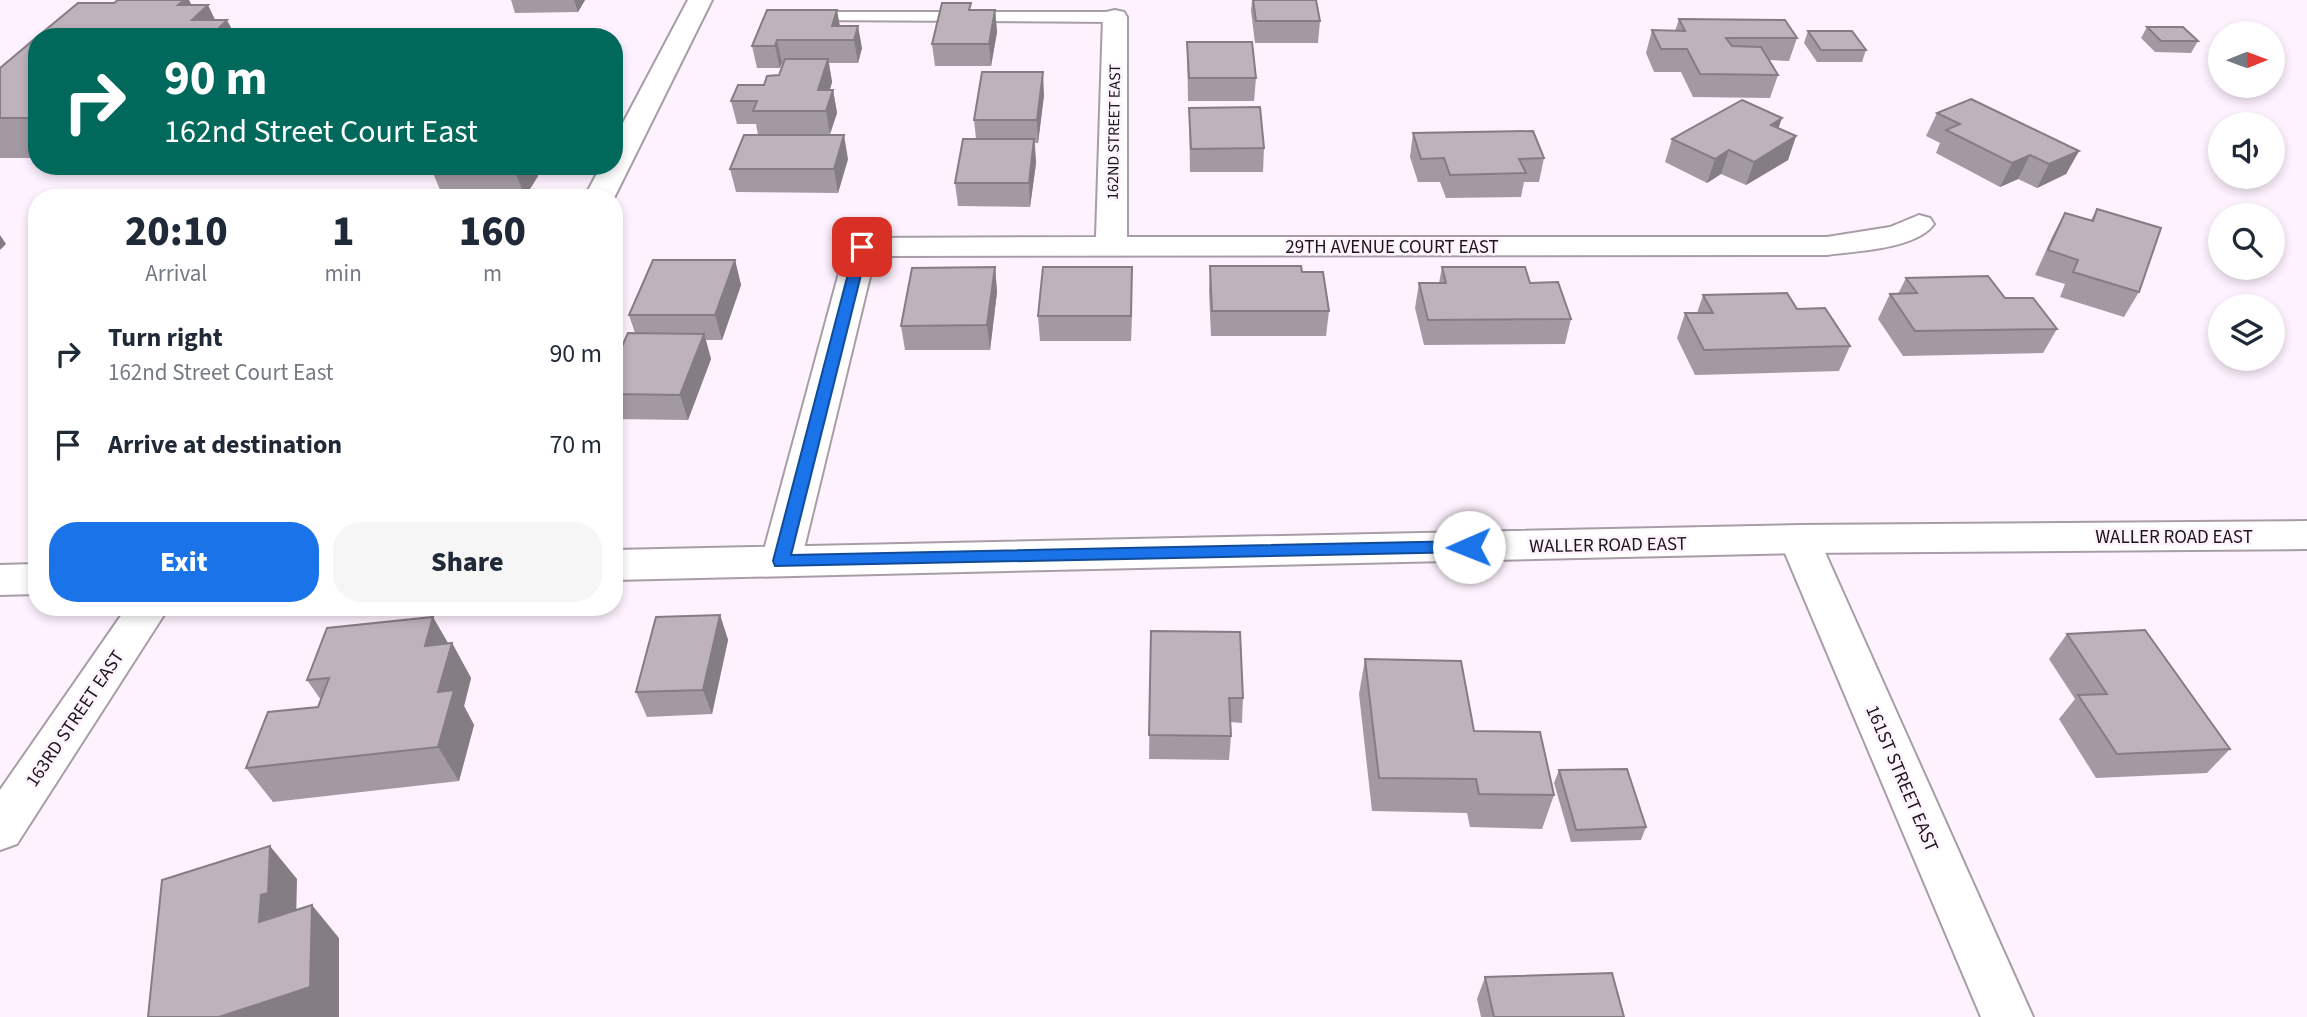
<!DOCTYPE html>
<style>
:root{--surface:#fff;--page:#f6f6f7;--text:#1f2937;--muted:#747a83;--accent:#1a73e8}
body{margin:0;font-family:"Source Sans 3",sans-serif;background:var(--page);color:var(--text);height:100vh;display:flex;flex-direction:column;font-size:26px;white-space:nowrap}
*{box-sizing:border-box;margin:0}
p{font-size:23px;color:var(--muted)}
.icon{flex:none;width:38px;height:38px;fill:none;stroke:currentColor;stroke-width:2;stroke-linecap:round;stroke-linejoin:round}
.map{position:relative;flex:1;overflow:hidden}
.side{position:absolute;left:28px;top:189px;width:595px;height:427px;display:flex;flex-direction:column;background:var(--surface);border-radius:28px;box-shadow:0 4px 10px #0003}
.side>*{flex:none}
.top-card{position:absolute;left:28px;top:28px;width:595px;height:147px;border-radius:28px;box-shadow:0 4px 10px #0003;background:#00695c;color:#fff;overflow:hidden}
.needle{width:46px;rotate:89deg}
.controls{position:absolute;left:2208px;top:21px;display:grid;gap:14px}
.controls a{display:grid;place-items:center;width:77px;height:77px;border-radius:50%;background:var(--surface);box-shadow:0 4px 10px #0003;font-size:35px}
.pin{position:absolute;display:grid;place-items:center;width:60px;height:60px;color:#fff;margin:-30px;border-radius:14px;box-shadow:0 4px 10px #0006}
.me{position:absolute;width:77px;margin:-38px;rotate:269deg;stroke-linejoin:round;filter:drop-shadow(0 0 5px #0008)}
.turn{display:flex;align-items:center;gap:24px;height:147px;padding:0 21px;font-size:32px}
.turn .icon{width:91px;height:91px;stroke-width:2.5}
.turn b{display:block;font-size:49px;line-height:60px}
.eta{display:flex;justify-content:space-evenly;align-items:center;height:119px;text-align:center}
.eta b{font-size:42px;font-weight:800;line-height:49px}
.cta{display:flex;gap:14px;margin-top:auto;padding:14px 21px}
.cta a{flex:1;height:80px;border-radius:28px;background:var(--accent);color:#fff;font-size:28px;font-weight:800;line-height:80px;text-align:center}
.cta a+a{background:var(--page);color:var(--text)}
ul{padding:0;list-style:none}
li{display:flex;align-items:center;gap:21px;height:91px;padding:0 21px}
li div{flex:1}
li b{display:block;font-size:26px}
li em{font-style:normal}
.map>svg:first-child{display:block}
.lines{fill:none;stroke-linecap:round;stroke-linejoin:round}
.service-casing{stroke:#a89da7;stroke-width:4}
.minor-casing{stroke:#a89da7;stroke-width:4}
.tertiary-casing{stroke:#a89da7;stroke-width:4}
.service{fill:#fff;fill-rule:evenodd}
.minor{fill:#fff;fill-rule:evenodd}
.tertiary{fill:#fff;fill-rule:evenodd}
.wall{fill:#a399a3}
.shaded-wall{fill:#857d84}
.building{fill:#beb2bd;stroke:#857d84;stroke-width:2}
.route{fill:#1a73e8;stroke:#114b97;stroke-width:2}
.labels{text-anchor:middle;stroke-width:5;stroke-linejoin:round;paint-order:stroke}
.far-street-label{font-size:16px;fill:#1a161a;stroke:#fef2fe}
.street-label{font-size:19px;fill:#1a161a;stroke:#fef2fe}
</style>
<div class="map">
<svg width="2307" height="1017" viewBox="0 0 2307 1017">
<rect width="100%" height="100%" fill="#fef2fe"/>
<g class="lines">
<defs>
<polygon id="service" points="812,12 1115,12 1123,17 1115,22 806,20 804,17 806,14"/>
<g id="minor">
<polygon points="688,0 712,0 614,198 584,198 601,166 614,166 614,140"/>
<path d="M1115 10 1124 12 1127 17V237H1827L1890 227 1919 215 1930 218 1934 224C1917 249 1856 251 1827 255L875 256 801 561 795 571 781 576 767 571 761 561 846 247 851 240 862 238 1096 237 1103 17 1106 12Z"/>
<polygon points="1799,525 1813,529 1819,539 2033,1017 1981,1017 1779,539 1785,529"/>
<polygon points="127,607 169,607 17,844 0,850 0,790"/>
</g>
<g id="tertiary">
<polygon points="2307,521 2307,549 1799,553 614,580 614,550 1799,525"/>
<polygon points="37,564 37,594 0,595 0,565"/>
</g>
</defs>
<use href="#service" class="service-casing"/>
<use href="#minor" class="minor-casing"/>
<use href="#tertiary" class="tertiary-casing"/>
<use href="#service" class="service"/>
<use href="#minor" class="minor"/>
<use href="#tertiary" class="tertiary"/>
</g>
<g class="wall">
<polygon points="511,0 585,0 578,12 515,13"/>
<polygon points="1252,0 1316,0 1320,21 1318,43 1255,43 1251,11"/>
<polygon points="972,10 995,10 997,32 991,66 935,66 932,44"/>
<polygon points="1679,19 1797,38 1789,61 1769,60 1778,75 1770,98 1693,97 1681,72 1654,72 1646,53 1652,30 1675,31"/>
<polygon points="840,26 862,48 858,63 829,63 832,82 830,90 833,90 837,113 830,134 758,135 756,124 737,124 731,101 764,85 779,75 784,63 782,63 780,68 757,68 752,46"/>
<polygon points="2147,27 2198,41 2191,53 2155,52 2141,38"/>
<polygon points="1808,31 1866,50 1862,62 1817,62 1804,43"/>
<polygon points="37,37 37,158 0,158 0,68"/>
<polygon points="1187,42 1256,78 1254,101 1188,101"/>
<polygon points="1044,95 1038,143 1035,143 1036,163 1030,207 958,206 955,183 976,139 974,120"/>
<polygon points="1189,108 1264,148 1263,172 1190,172"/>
<polygon points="1937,113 2079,151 2066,174 2037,188 2018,179 2000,187 1936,153 1940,143 1926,136"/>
<polygon points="1779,128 1796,136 1788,160 1746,185 1721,174 1707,183 1665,162 1672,139"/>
<polygon points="1413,133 1544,158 1539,182 1524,182 1521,197 1446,198 1440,182 1418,182 1410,157"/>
<polygon points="848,159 838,193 736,192 730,169"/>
<polygon points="418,166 535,166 538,176 525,197 443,197 433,173 438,166"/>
<polygon points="2097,209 2139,292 2124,317 2060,297 2065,284 2035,275 2052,237 2065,213 2091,220"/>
<polygon points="735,260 741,285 722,340 706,340 711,359 688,420 614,419 614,364 635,333 629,315"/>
<polygon points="1210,266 1302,272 1329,311 1326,336 1211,336 1209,291"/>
<polygon points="995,267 997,292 990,350 905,350 901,326"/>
<polygon points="1442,267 1530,283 1571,319 1565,344 1424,345 1415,308 1419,283 1439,283"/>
<polygon points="1906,278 2005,298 2057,329 2043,353 1903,356 1878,319 1890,294 1898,294"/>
<polygon points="1132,292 1131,341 1040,341 1038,316"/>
<polygon points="1703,295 1797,309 1850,346 1839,371 1695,375 1677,338 1685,313 1697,313"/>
<polygon points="720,615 728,640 712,714 647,717 636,692"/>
<polygon points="1151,631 1243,698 1242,723 1230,722 1231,736 1229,760 1149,759"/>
<polygon points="2067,634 2230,749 2207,773 2096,778 2059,719 2075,699 2049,659"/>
<polygon points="452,643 471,678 464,706 474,725 459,781 273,802 246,768 318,707 321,700 307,680"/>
<polygon points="1365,659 1474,731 1554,795 1542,829 1470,827 1467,813 1372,811 1359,694"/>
<polygon points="1559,770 1646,827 1641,840 1571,842 1554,783"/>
<polygon points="1485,977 1624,1017 1481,1017 1477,999"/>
</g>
<g class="shaded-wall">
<polygon points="184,0 189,0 197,15 208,5 219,28 227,20 236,37 195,37 178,5"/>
<polygon points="574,0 585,0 578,12"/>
<polygon points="837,10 841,32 832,26"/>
<polygon points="995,10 997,32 991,66 989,44"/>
<polygon points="858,26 862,48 858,63 854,40"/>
<polygon points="777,40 782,63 780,68 775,46"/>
<polygon points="828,59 832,82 823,111 818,90"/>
<polygon points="1043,72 1044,95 1038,143 1037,120"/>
<polygon points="833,90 837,113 830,134 826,111"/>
<polygon points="1782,118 1774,141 1771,125"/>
<polygon points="844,135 848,159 838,193 834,169"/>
<polygon points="1796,136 1788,160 1746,185 1754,162"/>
<polygon points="1034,139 1036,163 1030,207 1029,183"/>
<polygon points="1729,150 1721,174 1707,183 1715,159"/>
<polygon points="2079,151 2066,174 2037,188 2049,164"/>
<polygon points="2030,155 2018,179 2000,187 2012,163"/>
<polygon points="521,166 535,166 538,176 525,197 516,174"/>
<polygon points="0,235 6,244 0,250"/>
<polygon points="735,260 741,285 722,340 715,315"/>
<polygon points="995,267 997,292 990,350 987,325"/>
<polygon points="1132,267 1132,292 1131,341 1131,316"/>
<polygon points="704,334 711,359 688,420 680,395"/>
<polygon points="720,615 728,640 712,714 703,690"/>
<polygon points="433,617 451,648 452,643 471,678 464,706 474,725 459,781 438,747 438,692 425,646"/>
<polygon points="270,846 297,879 296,925 259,922 261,895"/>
<polygon points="312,905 339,938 339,1017 219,1017"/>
</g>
<g class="building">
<polygon points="118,0 184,0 178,5 208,5 192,20 227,20 210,37 37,37 78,3 114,3"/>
<polygon points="1253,0 1316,0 1320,21 1256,21"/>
<polygon points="942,3 971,3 969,10 995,10 989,44 932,44"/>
<polygon points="767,10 837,10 832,26 858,26 854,40 777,40 775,46 752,46"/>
<polygon points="1679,19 1785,20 1797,38 1726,38 1732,46 1761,47 1778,75 1700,74 1687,49 1661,49 1652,30 1685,31"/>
<polygon points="2147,27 2183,27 2198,41 2161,41"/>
<polygon points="1808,31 1852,31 1866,50 1821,50"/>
<polygon points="37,37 37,118 0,118 0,68"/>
<polygon points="1187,42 1252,42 1256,78 1189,78"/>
<polygon points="785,59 828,59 818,90 833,90 826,111 753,111 757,101 731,101 738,85 764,85 767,76 779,75"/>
<polygon points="982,72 1043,72 1037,120 974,120"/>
<polygon points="1971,99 2079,151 2049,164 2030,155 2012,163 1946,130 1960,124 1937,113"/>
<polygon points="1742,100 1782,118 1771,125 1796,136 1754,162 1729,150 1715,159 1672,139"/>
<polygon points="1260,107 1264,148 1191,149 1189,108"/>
<polygon points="1533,131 1544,158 1519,159 1526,173 1450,175 1444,158 1421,159 1413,133"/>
<polygon points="744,135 844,135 834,169 730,169"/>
<polygon points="963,139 1034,139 1029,183 955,183"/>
<polygon points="438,166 521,166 516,174 433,173"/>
<polygon points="2097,209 2161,228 2139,292 2073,272 2078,260 2048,250 2065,213 2093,221"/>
<polygon points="653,260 735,260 715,315 629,315"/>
<polygon points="1210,266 1301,266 1302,272 1323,272 1329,311 1212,311"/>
<polygon points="995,267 987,325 901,326 912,268"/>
<polygon points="1043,267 1132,267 1131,316 1038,316"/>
<polygon points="1442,267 1525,267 1530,283 1558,282 1571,319 1428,320 1419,283 1446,283"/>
<polygon points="1988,276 2005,298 2033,298 2057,329 1915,331 1890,294 1917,293 1906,278"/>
<polygon points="1787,293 1797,309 1825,308 1850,346 1704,350 1685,313 1713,313 1703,295"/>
<polygon points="628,333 704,334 680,395 614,394 614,364"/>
<polygon points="720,615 703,690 636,692 656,617"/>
<polygon points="433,617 425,646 452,643 438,692 454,690 438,747 246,768 268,712 318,707 329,678 307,680 327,628"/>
<polygon points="2145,630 2230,749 2117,754 2078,695 2107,694 2067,634"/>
<polygon points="1151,631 1240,632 1243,698 1229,698 1231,736 1149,735"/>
<polygon points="1365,659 1461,661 1474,731 1540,732 1554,795 1479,794 1476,779 1379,778"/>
<polygon points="1627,769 1646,827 1576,830 1559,770"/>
<polygon points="270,846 268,893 261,895 259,922 312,905 310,987 219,1017 148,1017 162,880"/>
<polygon points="1612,973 1624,1017 1494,1017 1485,977"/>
</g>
<polygon class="route" points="862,243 868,247 791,555 1469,541 1477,547 1469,552 775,566 773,561 855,247"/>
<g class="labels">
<g class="far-street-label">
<text transform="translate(1113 132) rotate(-89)" y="6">162ND STREET EAST</text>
</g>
<g class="street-label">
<text x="1392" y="253">29TH AVENUE COURT EAST</text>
<text x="2174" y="543">WALLER ROAD EAST</text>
<text transform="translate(1608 544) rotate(-1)" y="7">WALLER ROAD EAST</text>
<text transform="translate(74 718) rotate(-56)" y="7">163RD STREET EAST</text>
<text transform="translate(1903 778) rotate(67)" y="7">161ST STREET EAST</text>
</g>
</g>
</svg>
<div class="controls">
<a><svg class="needle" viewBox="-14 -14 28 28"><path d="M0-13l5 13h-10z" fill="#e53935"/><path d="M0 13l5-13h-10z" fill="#747a83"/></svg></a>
<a><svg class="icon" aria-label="sound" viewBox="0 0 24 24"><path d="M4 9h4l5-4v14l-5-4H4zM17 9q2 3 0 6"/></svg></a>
<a><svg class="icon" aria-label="search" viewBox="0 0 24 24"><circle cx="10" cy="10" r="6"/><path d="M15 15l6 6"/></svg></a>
<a><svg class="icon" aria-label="layers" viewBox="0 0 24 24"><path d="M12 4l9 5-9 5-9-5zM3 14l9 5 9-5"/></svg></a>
</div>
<div class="pin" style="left:862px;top:247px;background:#d93025"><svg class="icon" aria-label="arrive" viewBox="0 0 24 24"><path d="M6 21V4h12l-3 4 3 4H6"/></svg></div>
<svg class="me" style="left:1469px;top:547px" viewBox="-20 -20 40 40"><circle r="19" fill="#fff"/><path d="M0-13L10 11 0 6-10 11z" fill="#1a73e8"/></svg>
<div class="top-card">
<div class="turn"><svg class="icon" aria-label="right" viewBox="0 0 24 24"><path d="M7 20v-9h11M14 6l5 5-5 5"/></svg><div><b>90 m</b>162nd Street Court East</div></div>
</div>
<section class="side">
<div class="eta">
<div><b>20:10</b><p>Arrival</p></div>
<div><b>1</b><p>min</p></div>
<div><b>160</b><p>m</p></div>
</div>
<ul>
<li><svg class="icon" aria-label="right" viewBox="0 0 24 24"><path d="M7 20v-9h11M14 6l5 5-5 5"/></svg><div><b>Turn right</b><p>162nd Street Court East</p></div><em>90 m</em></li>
<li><svg class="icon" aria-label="arrive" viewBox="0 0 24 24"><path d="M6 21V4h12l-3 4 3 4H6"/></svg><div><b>Arrive at destination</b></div><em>70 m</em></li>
</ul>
<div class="cta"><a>Exit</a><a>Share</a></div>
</section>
</div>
